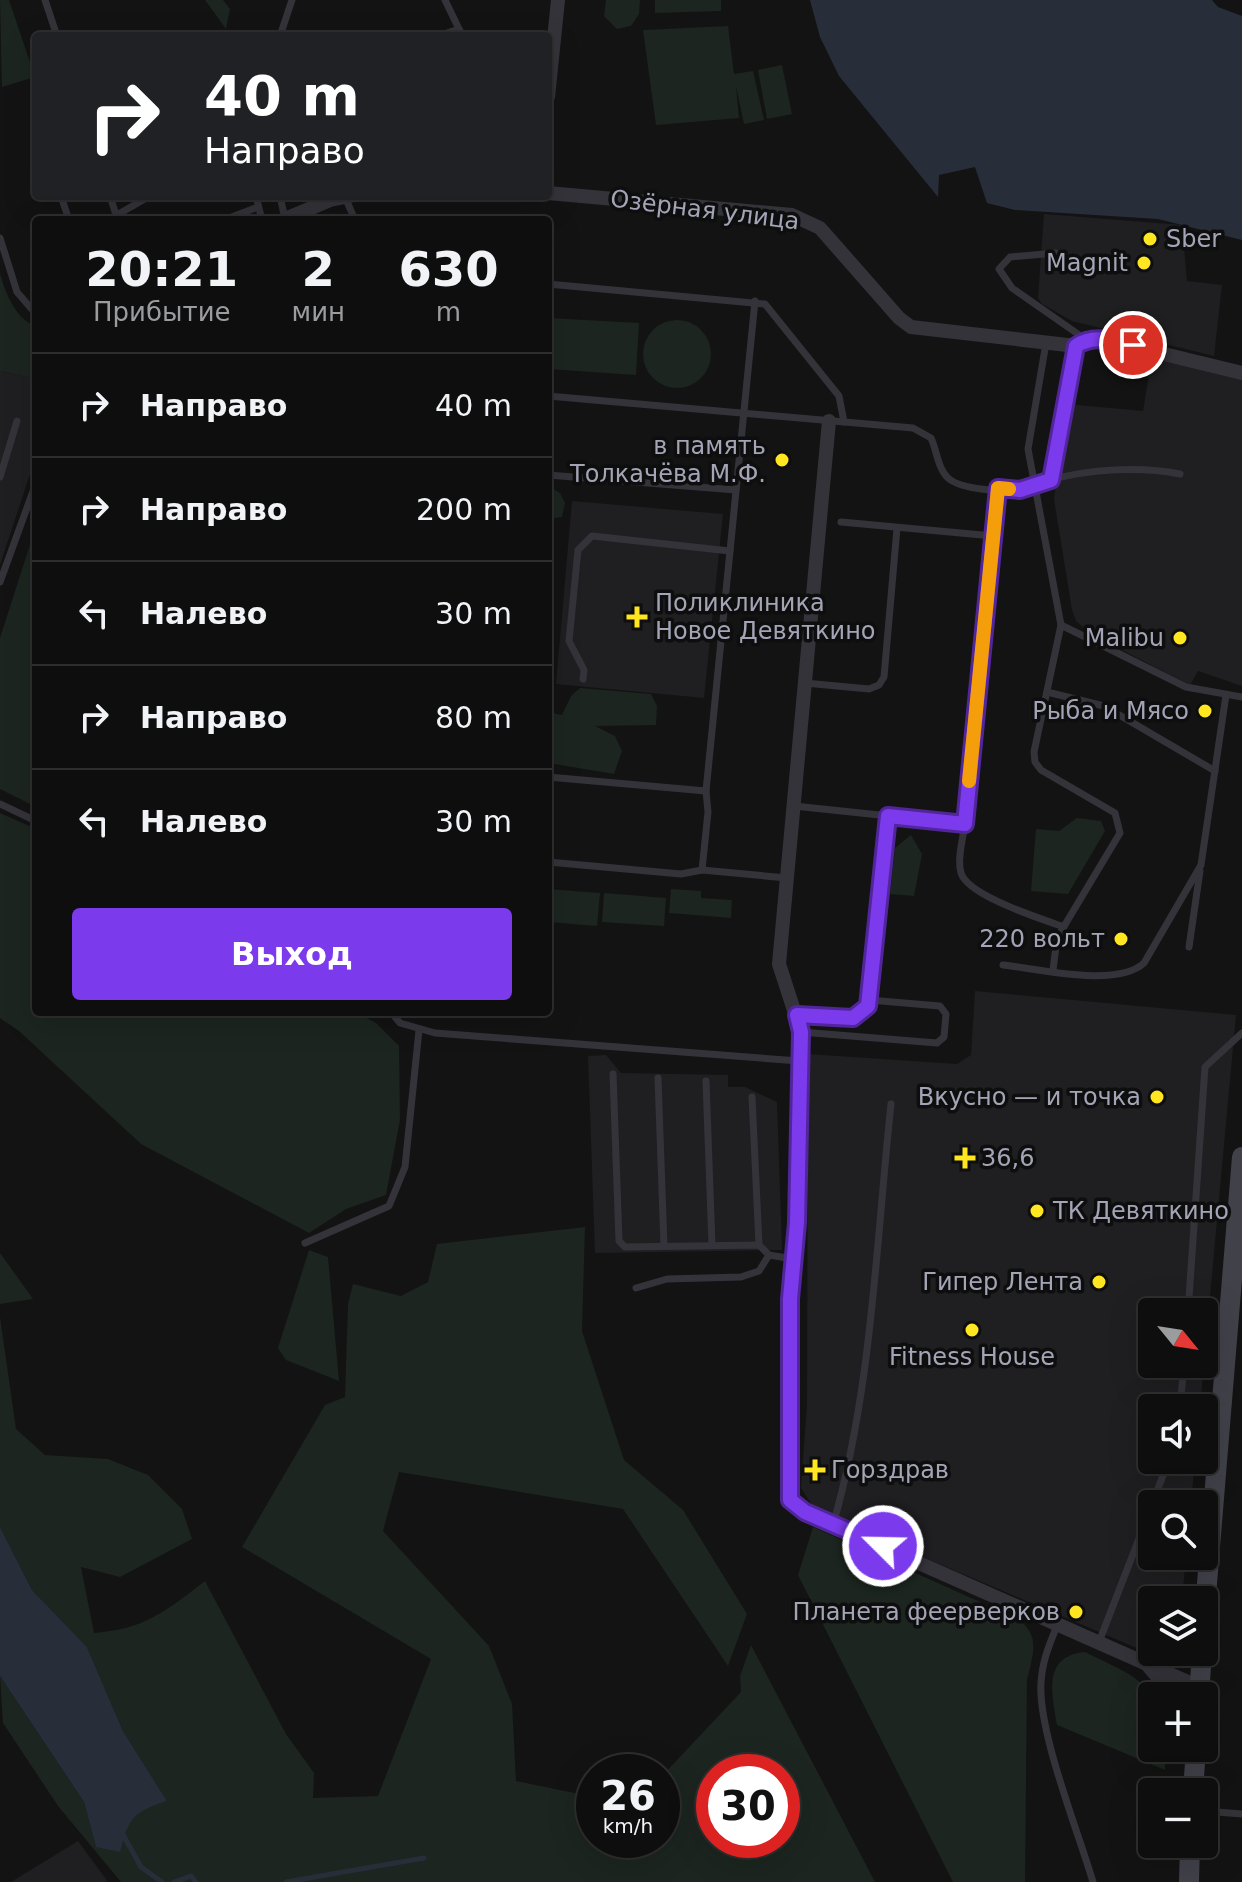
<!DOCTYPE html>
<html lang="ru">
<meta charset="utf-8">
<style>
:root{--surface:#0e0e0f;--page:#1c1c1d;--text:#f1f3f6;--muted:#9b9c9e;--line:#2e2e2f;--accent:#7c3aed}
body{margin:0;font-family:"DejaVu Sans",sans-serif;background:var(--page);color:var(--text);height:100vh;display:flex;flex-direction:column;font-size:30px;white-space:nowrap}
*{box-sizing:border-box;margin:0}
p{font-size:26px;color:var(--muted)}
.icon{flex:none;width:44px;height:44px;fill:none;stroke:currentColor;stroke-width:2;stroke-linecap:round;stroke-linejoin:round}
.map{position:relative;flex:1;overflow:hidden}
.side{position:absolute;left:32px;top:216px;width:520px;height:800px;display:flex;flex-direction:column;background:var(--surface);border-radius:8px;box-shadow:0 8px 32px #0002,0 0 0 2px var(--line)}
.side>*{flex:none}
.banner{position:absolute;left:32px;top:32px;width:520px;height:168px;border-radius:8px;box-shadow:0 8px 32px #0002,0 0 0 2px var(--line);background:#202124;color:#fff;overflow:hidden}
.needle{width:52px;rotate:120deg}
.controls{position:absolute;left:1138px;top:1298px;display:grid;gap:16px}
.controls a{display:grid;place-items:center;width:80px;height:80px;border-radius:8px;background:var(--surface);box-shadow:0 8px 32px #0002,0 0 0 2px var(--line);font-size:40px}
.speed{position:absolute;left:576px;top:1754px;display:flex;gap:16px;font-size:40px;font-weight:700;text-align:center}
.speed>*{display:grid;place-content:center;width:104px;height:104px;border-radius:50%;background:var(--surface);box-shadow:0 8px 32px #0002,0 0 0 2px var(--line);line-height:1}
.speed small{font-size:20px;font-weight:400}
.speed .limit{border:12px solid #d22;background:#fff;color:#111}
.pin{position:absolute;display:grid;place-items:center;width:68px;height:68px;color:#fff;margin:-34px;border:4px solid #fff;border-radius:50%;box-shadow:0 2px 8px #0007}
.me{position:absolute;width:88px;margin:-44px;rotate:293deg;stroke-linejoin:round;filter:drop-shadow(0 0 6px #0008)}
.turn{display:flex;align-items:center;gap:28px;height:168px;padding:0 40px;font-size:36px}
.turn .icon{width:104px;height:104px;stroke-width:2.5}
.turn b{display:block;font-size:56px;line-height:68px}
.eta{display:flex;justify-content:space-evenly;align-items:center;height:136px;text-align:center}
.eta b{font-size:48px;font-weight:700;line-height:56px}
.button{display:flex;gap:16px;margin-top:auto;padding:16px 40px}
.button a{flex:1;height:92px;border-radius:8px;background:var(--accent);color:#fff;font-size:32px;font-weight:700;line-height:92px;text-align:center}
ul{padding:0;list-style:none}
li{display:flex;align-items:center;gap:24px;height:104px;padding:0 40px;border-top:2px solid var(--line)}
li div{flex:1}
li b{display:block;font-size:30px}
li em{font-style:normal}
.map>svg:first-child{display:block}
.built{fill:#1f1f22}
.green{fill:#1c251f;fill-rule:evenodd}
.water{fill:#282e39}
.lines{fill:none;stroke-linecap:round;stroke-linejoin:round}
.stream{stroke:#282e39;stroke-width:5}
.lane{stroke:#34333a;stroke-width:7}
.street{stroke:#34333a;stroke-width:14}
.secondary{stroke:#41414a;stroke-width:20}
.route-casing{stroke:#51269a;stroke-width:20}
.route{stroke:#7c3aed;stroke-width:14}
.slow{stroke:#f59e0b;stroke-width:14}
.poi-dot{fill:#ffe620;stroke:#0e0e0f;stroke-width:3}
.labels{text-anchor:middle;stroke-width:7;stroke-linejoin:round;paint-order:stroke}
.street-label{font-size:24px;fill:#a3a5b6;stroke:#0e0e0f}
.poi-label{font-size:24px;fill:#a3a5b6;stroke:#0e0e0f;text-anchor:end}
</style>
<div class="map">
<svg width="1242" height="1882" viewBox="0 0 1242 1882">
<rect width="100%" height="100%" fill="#131314"/>
<g class="built">
<polygon points="1044,214 1182,225 1187,281 1222,285 1214,356 1072,321 1042,304 1038,298"/>
<polygon points="1152,356 1242,378 1242,686 1198,671 1190,685 1091,634 1076,621 1072,610 1054,499 1066,404 1143,411"/>
<polygon points="0,371 36,379 36,456 0,565"/>
<polygon points="572,501 723,514 704,698 556,684"/>
<polygon points="975,991 1236,1015 1204,1361 1204,1312 1152,1312 1152,1364 1204,1364 1200,1408 1152,1408 1152,1460 1195,1460 1191,1504 1152,1504 1152,1556 1186,1556 1182,1600 1152,1600 1152,1651 1139,1649 827,1516 812,1505 801,1488 807,1405 808,1054 957,1064 971,1055"/>
<polygon points="606,1055 621,1073 728,1075 728,1087 745,1087 777,1102 782,1250 595,1253 588,1056"/>
<polygon points="78,1841 108,1882 11,1882"/>
</g>
<g class="green">
<polygon points="0,0 9,0 35,77 2,87"/>
<polygon points="205,0 223,0 230,9 226,29"/>
<polygon points="606,0 640,0 639,14 631,26 617,29 604,16"/>
<polygon points="655,0 721,0 721,11 655,13"/>
<polygon points="728,26 734,74 753,71 764,120 744,124 736,86 739,118 656,125 643,30"/>
<polygon points="782,65 792,114 767,119 758,70"/>
<path d="M0 274C6 293 15 319 36 326V379L0 371Z"/>
<polygon points="548,318 639,323 636,375 548,369"/>
<circle cx="677" cy="354" r="34"/>
<polygon points="548,486 560,493 565,503 562,517 548,519"/>
<polygon points="36,526 36,807 0,789 0,638"/>
<polygon points="580,688 651,694 657,706 656,725 595,726 615,736 622,751 614,774 548,763 548,712 562,715 571,696"/>
<polygon points="0,813 36,829 36,1012 355,1012 376,1023 399,1046 400,1120 386,1195 346,1209 309,1233 141,1144 19,1031 0,1018"/>
<polygon points="1077,818 1101,821 1105,831 1068,894 1031,891 1036,829 1059,831"/>
<polygon points="911,835 922,854 914,896 890,894 895,848"/>
<polygon points="548,889 600,893 597,926 548,922"/>
<polygon points="671,889 701,891 701,898 732,900 731,918 669,913"/>
<polygon points="604,893 666,898 664,926 602,922"/>
<path d="M585 1227 582 1331 624 1460 683 1510 747 1614 728 1666 623 1509 399 1472 383 1531 489 1646 512 1704 516 1781 594 1797V1840H662V1776L741 1692 740 1676 751 1645 875 1882H121L58 1806 3 1723 0 1676 84 1802 96 1847 126 1827 138 1810 167 1801 123 1731 87 1647 32 1590 0 1527V1317L16 1429 45 1455 108 1459 148 1475 182 1509 192 1539 120 1577 81 1567 94 1633C145 1629 166 1611 205 1581L286 1734 314 1773 313 1798 378 1796 431 1659 242 1547 325 1405 345 1397 348 1304 353 1284 401 1296 428 1282 437 1244ZM714 1772H782V1840H714Z"/>
<polygon points="309,1250 328,1257 339,1381 286,1360 278,1348"/>
<polygon points="0,1253 33,1299 0,1304"/>
<path d="M813 1527 1018 1619C1041 1636 1033 1654 1027 1680L1025 1882H953L798 1575Z"/>
<path d="M1085 1652C1147 1683 1152 1676 1152 1748H1165V1770L1057 1725C1052 1693 1042 1656 1085 1652Z"/>
</g>
<g class="water">
<polygon points="810,0 1212,0 1218,7 1242,16 1242,240 1158,219 1015,210 987,203 975,167 939,175 938,197 839,76 820,37"/>
<path d="M0 1527 32 1590 87 1647 123 1731 167 1801C133 1812 129 1817 120 1852L96 1847 84 1802 0 1676Z"/>
</g>
<g class="lines">
<g class="stream">
<polyline points="121,1831 141,1867 162,1882"/>
<polyline points="174,1882 191,1876 196,1882"/>
<polyline points="286,1882 424,1858"/>
</g>
<g class="lane">
<polyline points="45,0 57,36"/>
<polyline points="445,0 459,29"/>
<polyline points="280,36 292,0"/>
<polyline points="438,36 459,29 463,36"/>
<polyline points="61,196 69,220"/>
<polyline points="110,196 117,218"/>
<polyline points="256,196 262,220"/>
<polyline points="280,196 285,219"/>
<polyline points="345,197 355,220"/>
<polyline points="108,220 150,196"/>
<polyline points="224,220 258,207"/>
<polyline points="0,238 17,292 36,314"/>
<polyline points="1056,253 1010,257 999,269 1012,288 1085,339"/>
<polyline points="548,284 765,304 839,396 844,422"/>
<polyline points="1046,343 1028,449 1061,625 1186,687 1242,697"/>
<path d="M548 396 913 428 931 438C937 451 938 469 948 478 961 490 1004 492 1021 490 1032 489 1040 483 1050 480 1090 469 1140 466 1180 474"/>
<polyline points="548,475 736,490"/>
<polyline points="0,477 17,421"/>
<polyline points="1051,480 1076,346"/>
<polyline points="841,522 993,536"/>
<polyline points="0,582 36,483"/>
<polyline points="583,679 584,670 569,641 578,550 592,536 730,551"/>
<polyline points="805,683 869,689 879,685 884,677 897,528"/>
<polyline points="1047,692 1104,706 1215,771"/>
<polyline points="548,777 706,791"/>
<polyline points="0,804 36,821"/>
<path d="M794 806 965 824C963 838 957 859 961 873 968 896 1042 919 1064 927"/>
<polyline points="965,824 998,488"/>
<polyline points="548,862 681,874 702,870 787,878"/>
<polyline points="702,870 708,812 706,791 755,301"/>
<polyline points="1189,947 1200,871"/>
<path d="M1003 965C1039 969 1117 988 1144 963L1201 865 1226 695"/>
<polyline points="1053,970 1057,938 1120,833 1115,813 1041,770 1035,762 1034,752 1061,625"/>
<polyline points="391,1012 400,1023 435,1033 799,1061"/>
<polyline points="797,1015 853,1018 868,1006 888,816"/>
<polyline points="801,1032 937,1043 944,1037 946,1014 940,1006 869,1000"/>
<polyline points="613,1074 619,1241 625,1247 759,1245 769,1255 793,1259"/>
<polyline points="658,1078 664,1246"/>
<polyline points="706,1081 712,1245"/>
<polyline points="752,1097 759,1245"/>
<polyline points="305,1243 389,1206 405,1167 419,1030"/>
<polyline points="636,1288 667,1279 741,1277 759,1271 769,1255"/>
<polyline points="1188,1312 1205,1067 1242,1033"/>
<polyline points="1180,1408 1184,1364"/>
<polyline points="1152,1504 1169,1460"/>
<path d="M833 1525C872 1389 876 1244 891 1104"/>
<path d="M1058 1623C1050 1643 1042 1661 1041 1683 1038 1732 1078 1831 1093 1882"/>
<polyline points="1099,1642 1152,1505"/>
<polyline points="1204,1811 1242,1814"/>
</g>
<g class="street">
<polyline points="548,97 558,0"/>
<polyline points="548,193 792,215 820,228 899,318 911,327 1076,346 1085,339 1102,339 1242,373"/>
<polyline points="283,220 330,200 350,196"/>
<polyline points="829,421 779,964 801,1032 797,1223 790,1299 790,1500 833,1525 1199,1687"/>
<polyline points="1154,1666 1183,1652"/>
<polyline points="1149,1667 1174,1696"/>
</g>
<g class="secondary">
<polyline points="1204,1620 1242,1157"/>
<polyline points="1199,1696 1202,1652"/>
<polyline points="1193,1792 1196,1748"/>
<polyline points="1189,1882 1190,1844"/>
</g>
</g>
<g class="lines">
<defs>
<path id="route" d="M883 1546 805 1512 790 1500V1299L797 1223 801 1032 797 1015 853 1018 868 1006 888 816 965 824 998 488 1020 490 1051 480 1076 346C1094 334 1113 341 1133 345"/>
</defs>
<use href="#route" class="route-casing"/>
<use href="#route" class="route"/>
<polyline class="slow" points="969,781 998,488 1009,489"/>
</g>
<g class="poi-dot">
<circle cx="1150" cy="239" r="8"/>
<circle cx="1144" cy="263" r="8"/>
<circle cx="782" cy="460" r="8"/>
<path d="M633 605h8v8h8v8h-8v8h-8v-8h-8v-8h8z"/>
<circle cx="1180" cy="638" r="8"/>
<circle cx="1205" cy="711" r="8"/>
<circle cx="1121" cy="939" r="8"/>
<circle cx="1157" cy="1097" r="8"/>
<path d="M961 1146h8v8h8v8h-8v8h-8v-8h-8v-8h8z"/>
<circle cx="1037" cy="1211" r="8"/>
<circle cx="1099" cy="1282" r="8"/>
<circle cx="972" cy="1330" r="8"/>
<path d="M811 1458h8v8h8v8h-8v8h-8v-8h-8v-8h8z"/>
<circle cx="1076" cy="1612" r="8"/>
</g>
<g class="labels">
<g class="street-label">
<text transform="translate(705 210) rotate(7)" y="8">Озёрная улица</text>
</g>
<g class="poi-label">
<text x="1166" y="247" text-anchor="start">Sber</text>
<text x="1128" y="271">Magnit</text>
<text x="766" y="454">в память<tspan x="766" dy="28">Толкачёва М.Ф.</tspan></text>
<text x="655" y="611" text-anchor="start">Поликлиника<tspan x="655" dy="28">Новое Девяткино</tspan></text>
<text x="1164" y="646">Malibu</text>
<text x="1189" y="719">Рыба и Мясо</text>
<text x="1105" y="947">220 вольт</text>
<text x="1141" y="1105">Вкусно — и точка</text>
<text x="981" y="1166" text-anchor="start">36,6</text>
<text x="1053" y="1219" text-anchor="start">ТК Девяткино</text>
<text x="1083" y="1290">Гипер Лента</text>
<text x="972" y="1365" text-anchor="middle">Fitness House</text>
<text x="831" y="1478" text-anchor="start">Горздрав</text>
<text x="1060" y="1620">Планета феерверков</text>
</g>
</g>
</svg>
<div class="controls">
<a><svg class="needle" viewBox="-14 -14 28 28"><path d="M0-13l5 13h-10z" fill="#e53935"/><path d="M0 13l5-13h-10z" fill="#9b9c9e"/></svg></a>
<a><svg class="icon" aria-label="sound" viewBox="0 0 24 24"><path d="M4 9h4l5-4v14l-5-4H4zM17 9q2 3 0 6"/></svg></a>
<a><svg class="icon" aria-label="search" viewBox="0 0 24 24"><circle cx="10" cy="10" r="6"/><path d="M15 15l6 6"/></svg></a>
<a><svg class="icon" aria-label="layers" viewBox="0 0 24 24"><path d="M12 4l9 5-9 5-9-5zM3 14l9 5 9-5"/></svg></a>
<a>+</a>
<a>−</a>
</div>
<div class="speed"><div>26<small>km/h</small></div><div class="limit">30</div></div>
<div class="pin" style="left:1133px;top:345px;background:#d93025"><svg class="icon" aria-label="arrive" viewBox="0 0 24 24"><path d="M6 21V4h12l-3 4 3 4H6"/></svg></div>
<svg class="me" style="left:883px;top:1546px" viewBox="-20 -20 40 40"><circle r="17" fill="#7c3aed" stroke="#fff" stroke-width="3"/><path d="M0-11L8 9 0 5-8 9z" fill="#fff"/></svg>
<div class="banner">
<div class="turn"><svg class="icon" aria-label="right" viewBox="0 0 24 24"><path d="M7 20v-9h11M14 6l5 5-5 5"/></svg><div><b>40 m</b>Направо</div></div>
</div>
<section class="side">
<div class="eta">
<div><b>20:21</b><p>Прибытие</p></div>
<div><b>2</b><p>мин</p></div>
<div><b>630</b><p>m</p></div>
</div>
<ul>
<li><svg class="icon" aria-label="right" viewBox="0 0 24 24"><path d="M7 20v-9h11M14 6l5 5-5 5"/></svg><div><b>Направо</b></div><em>40 m</em></li>
<li><svg class="icon" aria-label="right" viewBox="0 0 24 24"><path d="M7 20v-9h11M14 6l5 5-5 5"/></svg><div><b>Направо</b></div><em>200 m</em></li>
<li><svg class="icon" aria-label="left" viewBox="0 0 24 24"><path d="M17 20v-9H6M10 6l-5 5 5 5"/></svg><div><b>Налево</b></div><em>30 m</em></li>
<li><svg class="icon" aria-label="right" viewBox="0 0 24 24"><path d="M7 20v-9h11M14 6l5 5-5 5"/></svg><div><b>Направо</b></div><em>80 m</em></li>
<li><svg class="icon" aria-label="left" viewBox="0 0 24 24"><path d="M17 20v-9H6M10 6l-5 5 5 5"/></svg><div><b>Налево</b></div><em>30 m</em></li>
</ul>
<div class="button"><a>Выход</a></div>
</section>
</div>
